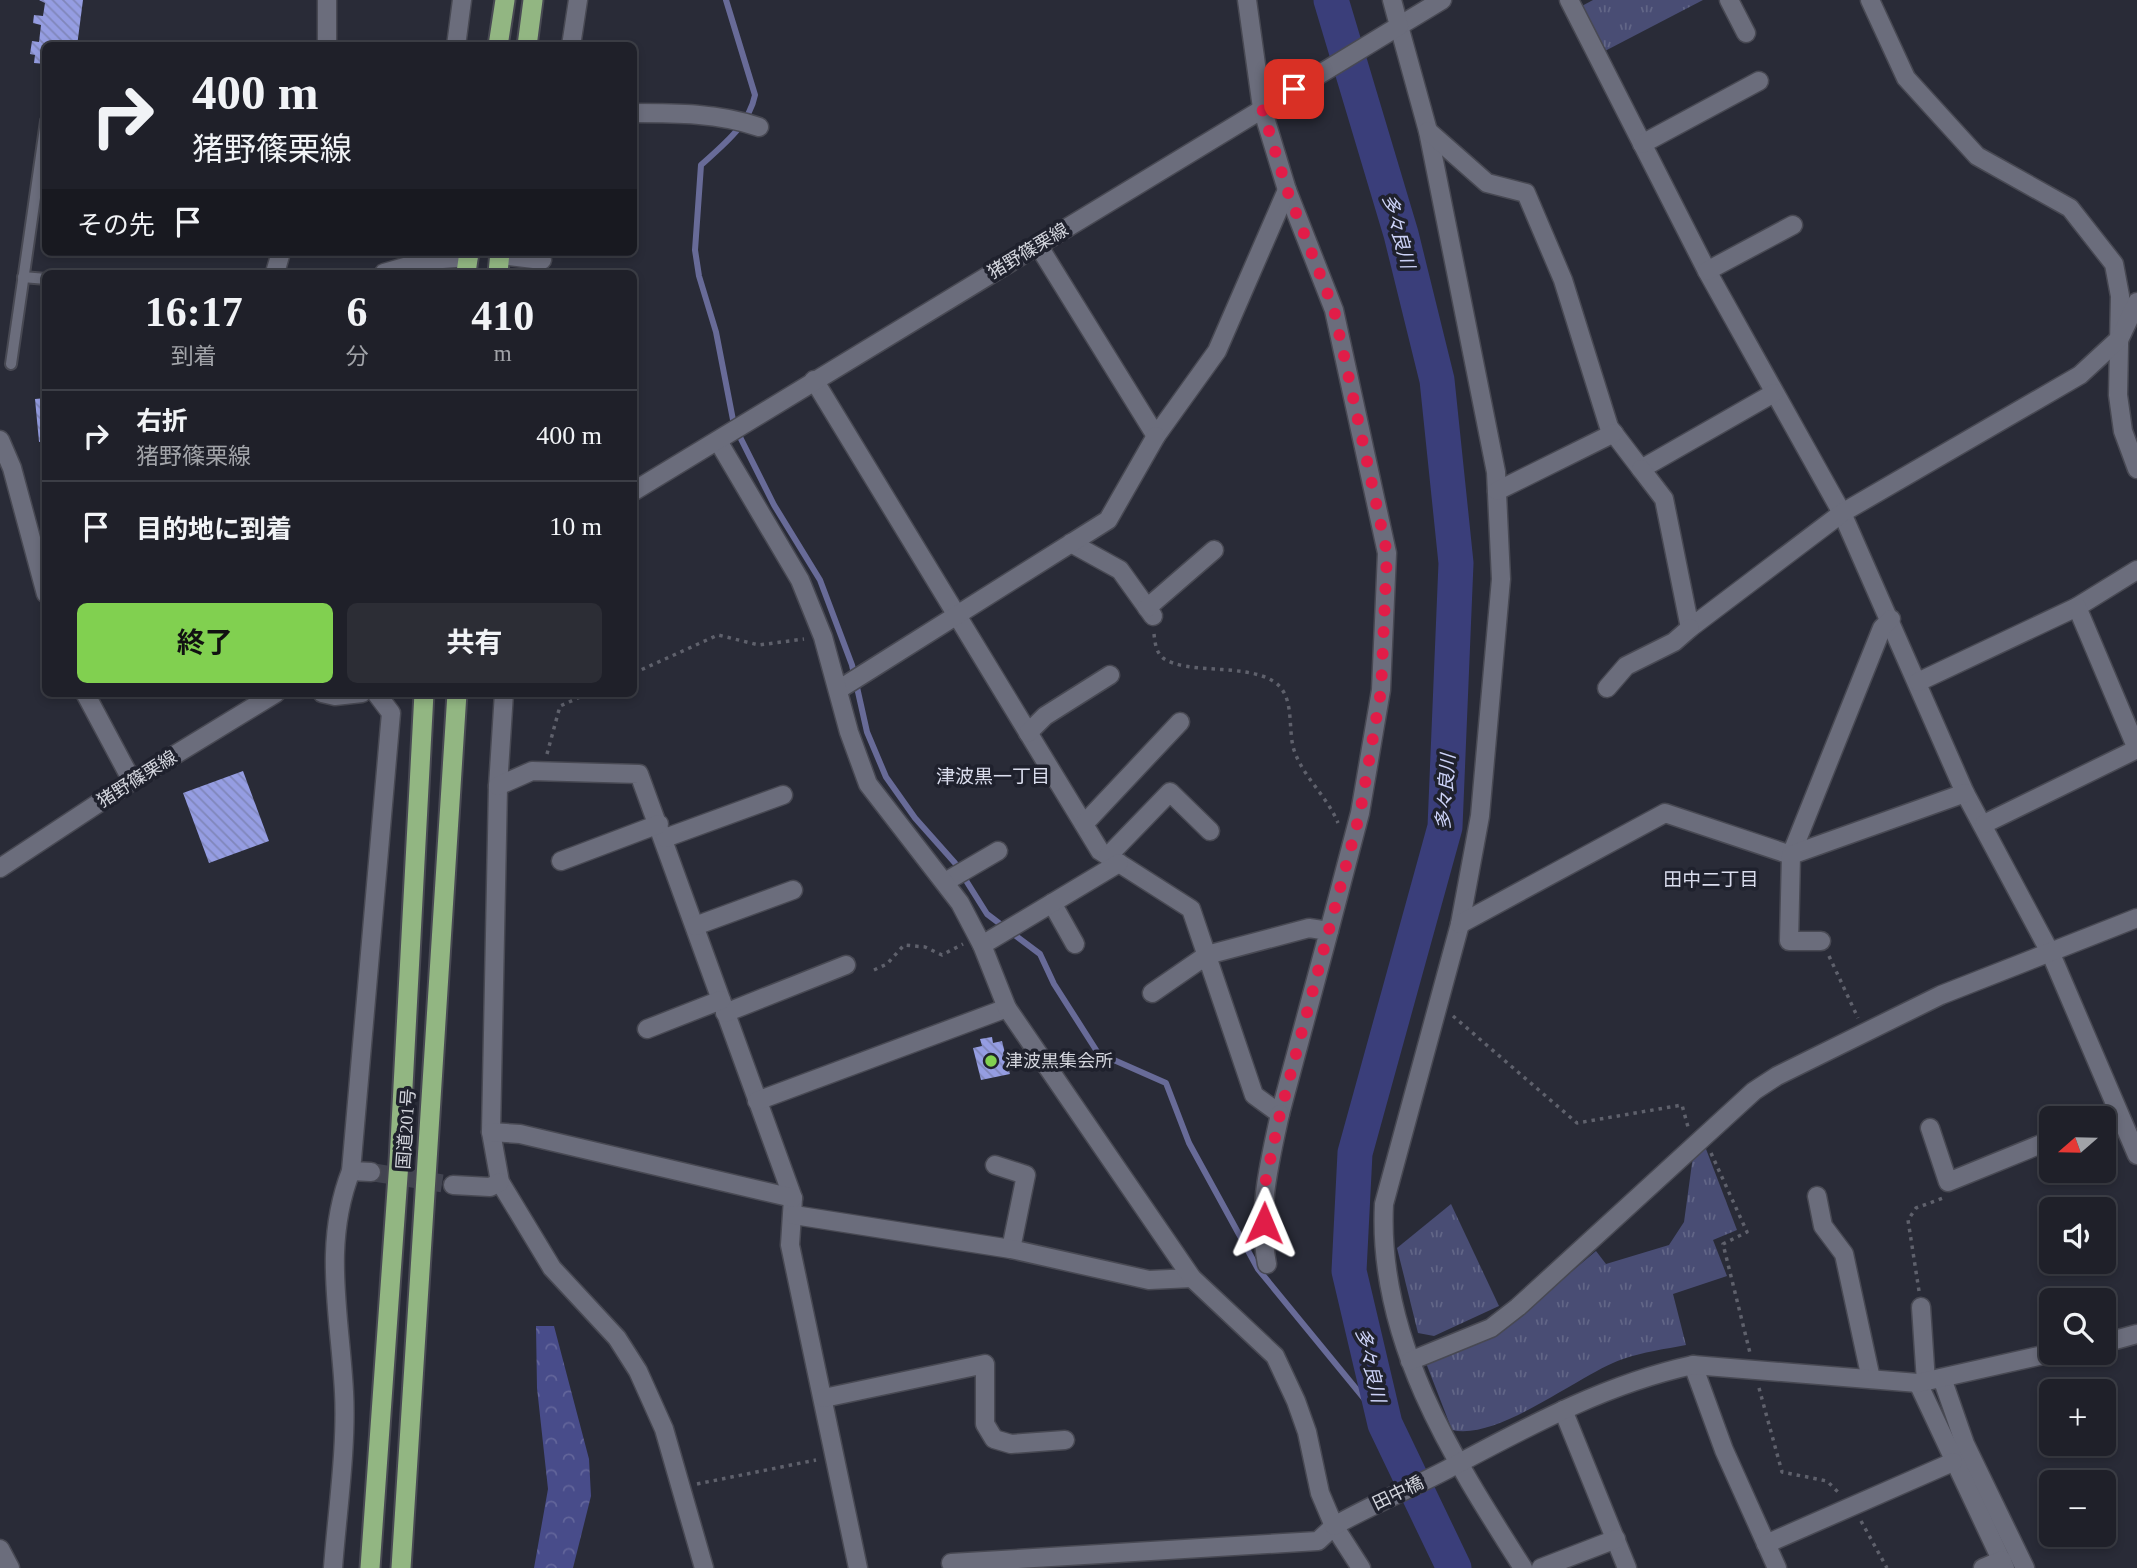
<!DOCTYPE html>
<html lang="ja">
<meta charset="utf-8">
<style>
:root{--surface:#1f2029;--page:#2c2d35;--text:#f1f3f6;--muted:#a1a3a8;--line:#3c3e46;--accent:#81d050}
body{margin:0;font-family:"Times New Roman","Noto Sans JP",serif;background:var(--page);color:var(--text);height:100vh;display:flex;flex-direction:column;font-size:26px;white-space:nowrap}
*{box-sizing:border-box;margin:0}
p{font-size:23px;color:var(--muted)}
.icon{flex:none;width:38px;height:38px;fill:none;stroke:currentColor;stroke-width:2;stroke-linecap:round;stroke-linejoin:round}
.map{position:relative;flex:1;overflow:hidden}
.sheet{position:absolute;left:42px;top:270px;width:595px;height:427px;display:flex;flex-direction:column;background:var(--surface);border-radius:10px;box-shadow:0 4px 10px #0003,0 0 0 2px var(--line)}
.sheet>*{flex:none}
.banner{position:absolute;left:42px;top:42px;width:595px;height:214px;border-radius:10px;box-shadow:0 4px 10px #0003,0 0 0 2px var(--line);background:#1f2029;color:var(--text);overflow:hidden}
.needle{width:46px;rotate:250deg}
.buttons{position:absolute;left:2039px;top:1106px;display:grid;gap:14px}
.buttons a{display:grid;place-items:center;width:77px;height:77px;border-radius:10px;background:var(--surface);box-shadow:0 4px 10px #0003,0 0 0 2px var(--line);font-size:35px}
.pin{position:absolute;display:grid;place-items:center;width:60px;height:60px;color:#fff;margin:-30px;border-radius:14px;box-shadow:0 4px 10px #0006}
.me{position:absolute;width:77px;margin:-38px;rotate:1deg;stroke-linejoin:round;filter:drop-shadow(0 0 5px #0008)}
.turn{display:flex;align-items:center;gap:24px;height:147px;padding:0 35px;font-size:32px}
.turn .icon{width:91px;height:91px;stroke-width:2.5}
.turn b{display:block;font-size:49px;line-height:60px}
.then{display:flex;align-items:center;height:66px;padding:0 35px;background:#0003;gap:14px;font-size:26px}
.eta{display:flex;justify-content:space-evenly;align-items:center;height:119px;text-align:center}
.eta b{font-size:42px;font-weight:700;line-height:49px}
.cta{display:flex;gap:14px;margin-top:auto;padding:14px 35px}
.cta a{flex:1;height:80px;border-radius:10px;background:var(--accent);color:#111;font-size:28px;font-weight:700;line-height:80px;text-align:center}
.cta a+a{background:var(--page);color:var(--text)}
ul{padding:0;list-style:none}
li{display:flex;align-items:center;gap:21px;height:91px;padding:0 35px;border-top:2px solid var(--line)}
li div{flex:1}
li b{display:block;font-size:26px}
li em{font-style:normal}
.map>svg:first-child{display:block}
.forest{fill:url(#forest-crowns)}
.park{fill:url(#park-tufts)}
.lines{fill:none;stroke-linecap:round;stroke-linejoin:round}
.stream{stroke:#686b98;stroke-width:6}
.river{stroke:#3a3e7a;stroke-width:35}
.building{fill:url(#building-back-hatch)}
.minor-tunnel{stroke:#424450;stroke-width:18;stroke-dasharray:18 9;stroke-linecap:butt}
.service-casing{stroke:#484953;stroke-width:14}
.minor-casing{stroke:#484953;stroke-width:21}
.tertiary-casing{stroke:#484953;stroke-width:21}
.secondary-casing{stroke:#484953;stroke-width:21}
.trunk-casing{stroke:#484953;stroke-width:23}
.path{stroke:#5f616c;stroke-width:3.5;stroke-dasharray:3.5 5;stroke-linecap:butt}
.service{stroke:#6b6d7c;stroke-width:10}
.minor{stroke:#6b6d7c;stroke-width:18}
.tertiary{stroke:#6b6d7c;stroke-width:18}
.secondary{stroke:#6b6d7c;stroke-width:18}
.trunk{stroke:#92b682;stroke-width:19}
.route{stroke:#e11d48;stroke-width:12;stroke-dasharray:0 21.6}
.poi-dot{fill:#81d050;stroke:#1f212d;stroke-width:2.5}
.labels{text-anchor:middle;stroke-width:7;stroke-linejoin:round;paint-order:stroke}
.street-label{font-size:18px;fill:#d3d5dd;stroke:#1f212d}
.poi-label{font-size:18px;fill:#d3d5dd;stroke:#1f212d;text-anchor:start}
.water-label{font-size:19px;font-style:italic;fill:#ccd2f7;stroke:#1f212d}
.neighbourhood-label{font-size:19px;fill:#dadded;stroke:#1f212d}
</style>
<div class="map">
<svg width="2137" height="1568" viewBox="0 0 2137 1568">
<defs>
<pattern id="forest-crowns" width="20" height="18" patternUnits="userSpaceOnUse" patternTransform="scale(1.75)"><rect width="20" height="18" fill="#484c8a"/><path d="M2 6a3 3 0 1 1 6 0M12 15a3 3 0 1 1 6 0" fill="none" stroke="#62659a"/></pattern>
<pattern id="park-tufts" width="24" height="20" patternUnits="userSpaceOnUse" patternTransform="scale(1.75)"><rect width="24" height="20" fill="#494d74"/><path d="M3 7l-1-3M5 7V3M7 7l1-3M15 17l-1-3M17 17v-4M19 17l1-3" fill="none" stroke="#626687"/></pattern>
<pattern id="building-back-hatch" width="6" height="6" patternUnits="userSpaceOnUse" patternTransform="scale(1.75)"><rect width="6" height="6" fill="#959de2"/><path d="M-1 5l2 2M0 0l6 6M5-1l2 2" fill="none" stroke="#8086ba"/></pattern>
</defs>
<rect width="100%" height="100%" fill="#292b37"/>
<polygon class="forest" points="536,1326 554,1326 589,1459 591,1496 573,1568 534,1568 548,1489 537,1388"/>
<g class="park">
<polygon points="1593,0 1703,0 1603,52 1580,7"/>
<path d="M1706 1149 1737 1230 1713 1240 1727 1276 1673 1294 1686 1345C1665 1349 1643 1352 1623 1359 1579 1374 1499 1441 1452 1430L1426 1363 1473 1346 1505 1328 1596 1251 1606 1264 1669 1245 1684 1222 1693 1156Z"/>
<polygon points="1451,1204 1499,1306 1434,1336 1418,1333 1397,1248"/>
</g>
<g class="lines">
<path class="stream" d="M726 0 755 95C749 125 723 145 701 165L695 250 699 276 716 332 734 425 774 505 820 580 852 665 867 732 886 777 915 818 955 863 987 914 1040 954 1054 984 1098 1053 1166 1083 1189 1143 1258 1269 1385 1424"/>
<polyline class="river" points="1331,0 1401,234 1437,380 1456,563 1445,827 1355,1153 1349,1271 1385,1424 1454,1568"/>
</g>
<g class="building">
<polygon points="39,0 83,0 77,46 46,46 46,64 34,63 35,55 30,54 32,41 39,42 41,25 33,23 34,15 43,16 45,3"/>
<polygon points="46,398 46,441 39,442 35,399"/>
<polygon points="243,771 269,841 209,863 183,793"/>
<polygon points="992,1037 993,1043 1002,1041 1010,1074 981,1080 973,1048 982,1046 980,1039"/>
</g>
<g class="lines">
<polyline class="minor-tunnel" points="371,1172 453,1185"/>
<defs>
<g id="service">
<polyline points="23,277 46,279"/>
<polyline points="11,364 46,121"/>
</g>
<g id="minor">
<polyline points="327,0 327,46"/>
<polyline points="1247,0 1262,108 1287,190 1334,310 1387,553 1381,690 1360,813 1329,931"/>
<polyline points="1569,0 1707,271 1842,513 1965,793 2051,954 2137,1155"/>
<polyline points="1729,0 1746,33"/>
<polyline points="1870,0 1906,78 1977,156 2070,208 2114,264 2120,296 2118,395 2123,431 2137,469"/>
<path d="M1399 26 1428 131 1496 472 1501 579 1480 816 1460 924 1384 1204C1377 1340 1453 1458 1523 1568"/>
<polyline points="456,46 462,0"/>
<polyline points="571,46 578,0"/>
<path d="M634 113C675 113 719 113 759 127"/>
<polyline points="1428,131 1487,183 1526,193 1563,280 1609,427 1641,469 1774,393"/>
<polyline points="1642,144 1759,81"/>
<polyline points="1038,245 1156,436 1217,351 1287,190"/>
<polyline points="500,255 542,260"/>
<polyline points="1707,271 1793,225"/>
<polyline points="275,273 281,252"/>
<polyline points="384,273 429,260 469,257"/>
<polyline points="814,380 1100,851 1191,909 1254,1095 1280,1114 1329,931 1309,928 1207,955 1152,993"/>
<polyline points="1641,469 1664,499 1690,628 1842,513 2080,375 2120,338 2137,302"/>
<polyline points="1497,491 1614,433"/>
<polyline points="1071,543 1120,570 1153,616"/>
<polyline points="2077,607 2137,570"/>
<polyline points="1147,608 1214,550"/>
<polyline points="1918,682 2077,607 2137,749 1984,824"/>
<polyline points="1607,688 1626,666 1674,642 1690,628"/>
<polyline points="838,690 1108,520 1156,436"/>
<polyline points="322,693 335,696 362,693"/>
<polyline points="504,693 498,786 491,1132 500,1182 552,1268 617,1338 638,1371 664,1429 704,1568"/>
<polyline points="1028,733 1045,716 1110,675"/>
<polyline points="498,786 532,771 639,774 793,1198 790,1245 858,1568"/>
<polyline points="1084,824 1180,722"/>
<polyline points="665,838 783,795"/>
<polyline points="1108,856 1170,792 1210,831"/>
<polyline points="561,861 659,824"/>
<polyline points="945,882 998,851"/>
<polyline points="1052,903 1075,944"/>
<polyline points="1460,924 1665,813 1791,855 1882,628 1891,619"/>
<polyline points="695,926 793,890"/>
<polyline points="1821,941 1789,941 1791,855 1965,793"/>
<polyline points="982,945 1119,863"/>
<polyline points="725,1013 846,965"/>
<polyline points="647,1029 721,1000"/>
<polyline points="757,1101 1007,1008"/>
<polyline points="1930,1128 1948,1182 2051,1140"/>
<polyline points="491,1132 520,1134 793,1198"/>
<polyline points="995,1165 1026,1175 1011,1249"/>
<polyline points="351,1171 371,1172"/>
<polyline points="453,1185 490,1187 500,1182"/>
<polyline points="1817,1196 1823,1226 1844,1254 1871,1379"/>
<polyline points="794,1215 1011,1249 1149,1280 1192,1278"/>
<path d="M1267 1264C1257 1213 1269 1164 1280 1114"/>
<polyline points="1921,1307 1926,1382"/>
<polyline points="1410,1361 1491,1328 1518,1307 1754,1091 1777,1076 1941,995 2137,918"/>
<polyline points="1693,1365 1724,1450 1777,1568"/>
<polyline points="1942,1378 1965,1444 2025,1568"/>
<polyline points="1918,1383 2005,1568"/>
<polyline points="824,1398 985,1364 985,1424 994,1439 1011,1444 1065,1440"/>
<polyline points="1563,1410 1627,1568"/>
<polyline points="1766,1544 1953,1462"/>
<polyline points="951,1563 1318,1541 1334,1526 1361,1568"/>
<path d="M333 1568C337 1513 347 1447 344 1392 340 1315 322 1245 351 1171L391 713 376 693"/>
<polyline points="1541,1568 1616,1539"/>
<polyline points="1983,1568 2002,1560"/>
</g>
<g id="tertiary">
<polyline points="1399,26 1442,0"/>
<polyline points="0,440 12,468 46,594"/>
<path d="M718 441 800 580 823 637 849 732 868 784 960 903 982 945 1007 1008 1192 1278 1275 1356 1296 1401 1307 1432 1320 1493 1334 1526C1371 1505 1410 1489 1448 1469 1527 1427 1605 1384 1693 1365L1918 1383 2052 1353"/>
<polyline points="85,693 132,781"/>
<polyline points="2104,1343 2137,1334"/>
<polyline points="0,1549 10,1568"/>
</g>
<g id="secondary">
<polyline points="634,491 1399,26 1392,0"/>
<polyline points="0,868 132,781 276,693"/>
</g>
<g id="trunk">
<polyline points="498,46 505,0"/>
<polyline points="527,46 533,0"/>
<polyline points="466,273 469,252"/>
<polyline points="498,273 500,252"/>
<polyline points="370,1568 399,1162 424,693"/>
<polyline points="401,1568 457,693"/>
</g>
</defs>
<use href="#service" class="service-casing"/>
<use href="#minor" class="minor-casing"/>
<use href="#tertiary" class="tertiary-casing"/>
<use href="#secondary" class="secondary-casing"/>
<use href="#trunk" class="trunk-casing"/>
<g class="path">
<path d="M1154 634C1155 643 1156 652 1163 658 1187 675 1243 663 1273 681 1296 695 1287 728 1294 750 1303 777 1327 796 1338 823"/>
<polyline points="634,673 718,635 759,645 804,639"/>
<polyline points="547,754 560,706 589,693"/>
<polyline points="1829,956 1858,1018"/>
<polyline points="874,970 887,964 904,945 925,947 942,955 963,944"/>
<polyline points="1453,1016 1577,1123 1682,1105 1688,1127"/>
<polyline points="1711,1153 1747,1232 1723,1244 1750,1353"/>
<polyline points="1919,1291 1908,1220 1916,1208 1943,1198"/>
<polyline points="1759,1388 1782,1472 1827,1481 1839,1493"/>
<polyline points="697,1484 816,1460"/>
<polyline points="1861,1521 1887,1568"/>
</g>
<use href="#service" class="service"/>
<use href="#minor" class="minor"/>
<use href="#tertiary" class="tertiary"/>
<use href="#secondary" class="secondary"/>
<use href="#trunk" class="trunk"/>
</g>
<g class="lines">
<polyline class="route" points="1264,1223 1265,1184 1280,1114 1360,813 1381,691 1387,553 1334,310 1287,190 1262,108 1294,89"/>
</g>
<circle class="poi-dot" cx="991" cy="1061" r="7"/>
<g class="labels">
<g class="street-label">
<text transform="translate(1028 251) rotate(-31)" y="6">猪野篠栗線</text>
<text transform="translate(137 779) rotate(-32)" y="6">猪野篠栗線</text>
<text transform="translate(406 1129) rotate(-86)" y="6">国道201号</text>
<text transform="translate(1398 1493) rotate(-26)" y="6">田中橋</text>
</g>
<g class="poi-label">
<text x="1005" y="1067">津波黒集会所</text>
</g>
<g class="water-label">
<text transform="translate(1399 231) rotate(75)" y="7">多々良川</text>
<text transform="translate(1445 792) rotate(-86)" y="7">多々良川</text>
<text transform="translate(1371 1365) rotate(77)" y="7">多々良川</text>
</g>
<g class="neighbourhood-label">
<text x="993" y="783">津波黒一丁目</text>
<text x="1711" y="886">田中二丁目</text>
</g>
</g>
</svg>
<div class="buttons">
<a><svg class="needle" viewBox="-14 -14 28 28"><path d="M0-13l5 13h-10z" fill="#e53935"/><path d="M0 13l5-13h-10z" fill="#a1a3a8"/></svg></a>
<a><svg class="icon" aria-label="sound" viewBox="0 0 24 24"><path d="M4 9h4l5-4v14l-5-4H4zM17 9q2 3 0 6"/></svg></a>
<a><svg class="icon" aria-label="search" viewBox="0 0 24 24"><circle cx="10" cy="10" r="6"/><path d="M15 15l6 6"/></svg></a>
<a>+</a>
<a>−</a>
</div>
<div class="pin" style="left:1294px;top:89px;background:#d93025"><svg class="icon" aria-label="arrive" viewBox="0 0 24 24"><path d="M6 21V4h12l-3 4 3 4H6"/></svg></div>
<svg class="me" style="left:1264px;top:1223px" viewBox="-20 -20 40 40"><path d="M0-17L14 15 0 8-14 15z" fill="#e11d48" stroke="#fff" stroke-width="4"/></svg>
<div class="banner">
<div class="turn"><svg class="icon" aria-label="right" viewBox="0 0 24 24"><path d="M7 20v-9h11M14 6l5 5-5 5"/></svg><div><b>400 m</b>猪野篠栗線</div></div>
<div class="then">その先<svg class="icon" aria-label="arrive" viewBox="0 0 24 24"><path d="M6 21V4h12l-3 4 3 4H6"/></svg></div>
</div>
<section class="sheet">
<div class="eta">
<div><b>16:17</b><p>到着</p></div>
<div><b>6</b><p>分</p></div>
<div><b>410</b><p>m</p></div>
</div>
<ul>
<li><svg class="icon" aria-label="right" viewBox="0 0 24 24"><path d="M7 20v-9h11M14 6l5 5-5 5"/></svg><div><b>右折</b><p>猪野篠栗線</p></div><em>400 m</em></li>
<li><svg class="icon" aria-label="arrive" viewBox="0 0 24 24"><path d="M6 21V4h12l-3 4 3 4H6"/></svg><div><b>目的地に到着</b></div><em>10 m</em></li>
</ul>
<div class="cta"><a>終了</a><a>共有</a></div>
</section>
</div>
